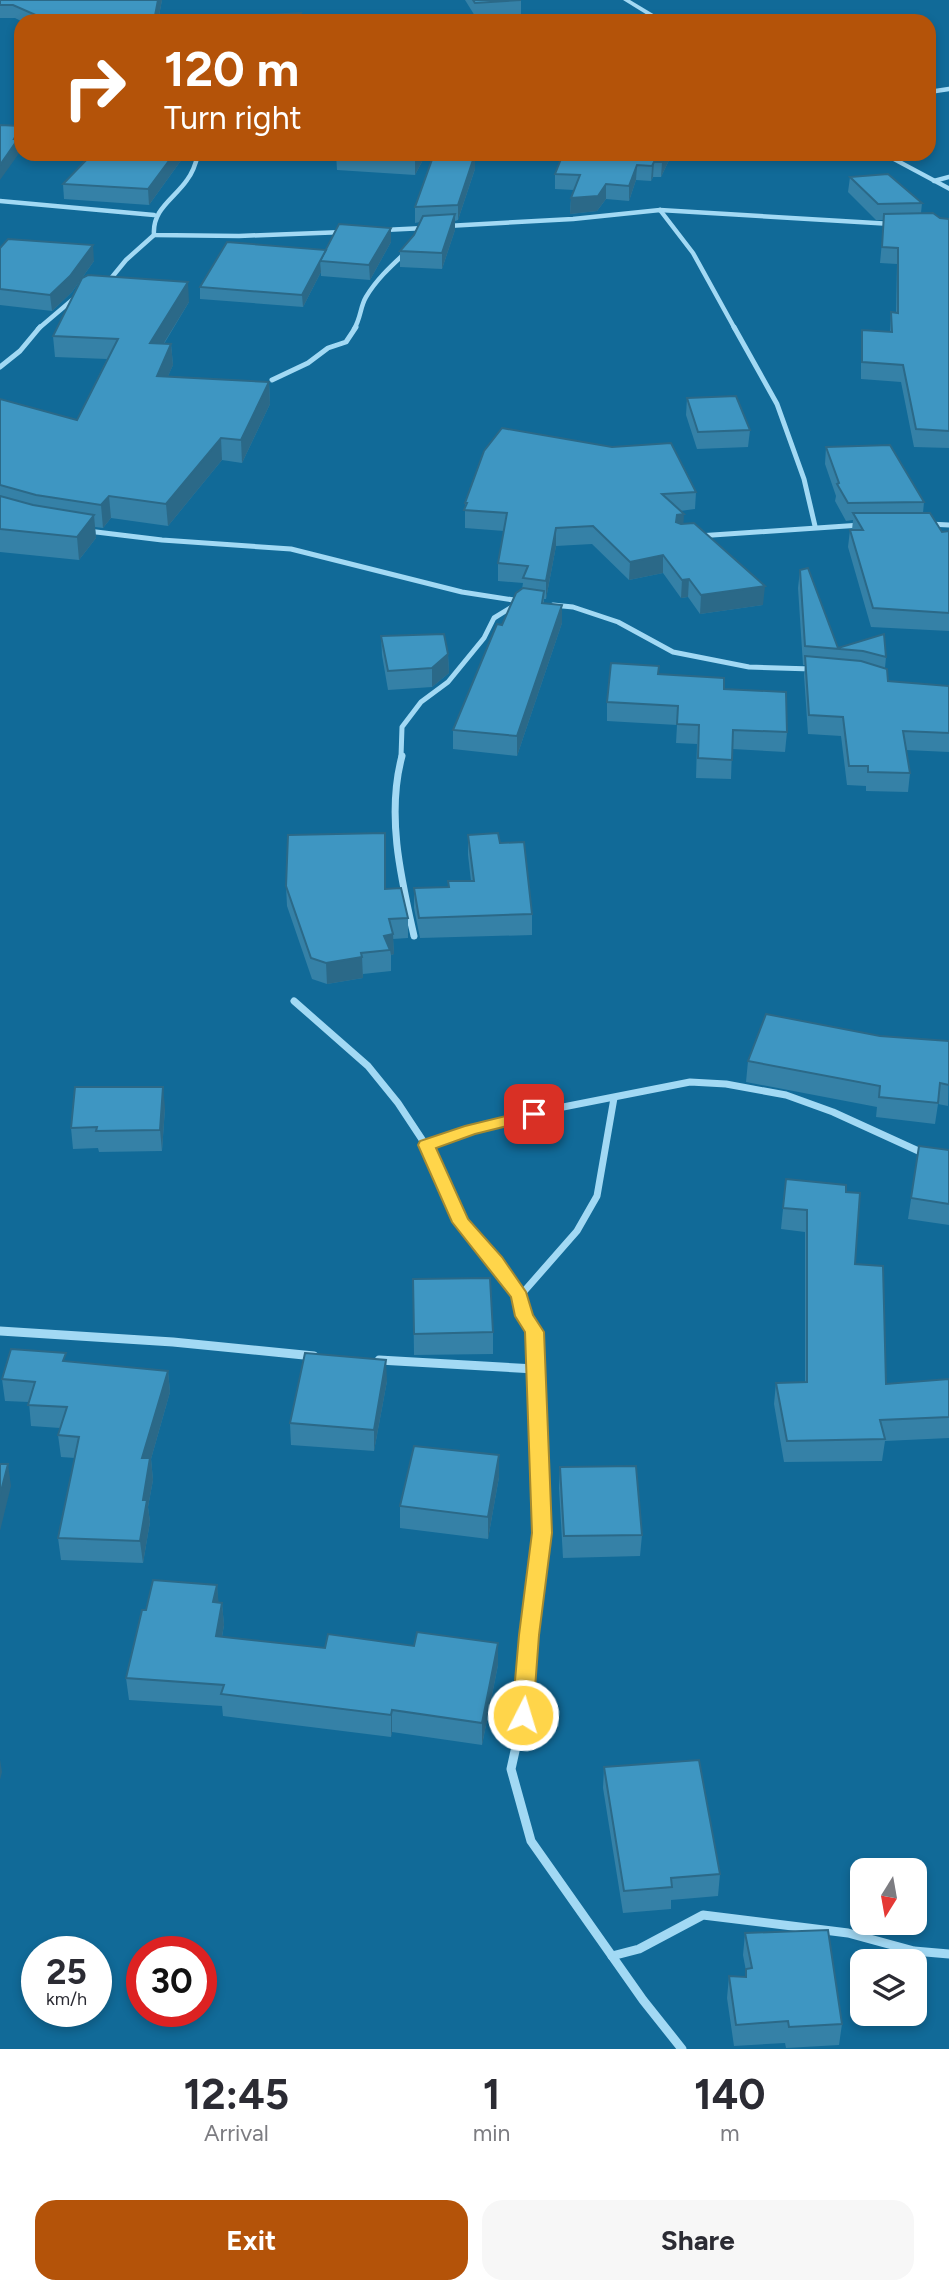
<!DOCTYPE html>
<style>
:root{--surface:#fff;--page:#f7f7f7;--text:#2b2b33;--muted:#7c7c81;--accent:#b45309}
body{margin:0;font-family:Figtree,sans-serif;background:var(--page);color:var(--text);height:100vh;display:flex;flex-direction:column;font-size:26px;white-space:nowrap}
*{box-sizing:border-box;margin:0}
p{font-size:23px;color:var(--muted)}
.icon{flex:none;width:38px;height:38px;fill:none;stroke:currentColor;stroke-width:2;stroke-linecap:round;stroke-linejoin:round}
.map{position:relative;height:2049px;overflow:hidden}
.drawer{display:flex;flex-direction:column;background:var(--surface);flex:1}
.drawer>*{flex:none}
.hud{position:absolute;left:14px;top:14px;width:922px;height:147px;border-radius:21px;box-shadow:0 4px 10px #0003;background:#b45309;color:#fff;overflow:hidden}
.needle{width:46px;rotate:191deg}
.tools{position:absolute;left:850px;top:1858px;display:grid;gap:14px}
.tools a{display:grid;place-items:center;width:77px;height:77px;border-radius:14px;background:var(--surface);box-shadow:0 4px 10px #0003;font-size:35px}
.speed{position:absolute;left:21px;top:1936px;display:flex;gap:14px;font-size:35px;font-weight:700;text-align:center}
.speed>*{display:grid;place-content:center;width:91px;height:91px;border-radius:50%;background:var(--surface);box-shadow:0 4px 10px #0003;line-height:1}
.speed small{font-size:18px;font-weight:400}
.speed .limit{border:10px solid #d22;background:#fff;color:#111}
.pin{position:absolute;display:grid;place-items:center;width:60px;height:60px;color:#fff;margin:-30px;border-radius:14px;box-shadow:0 4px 10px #0006}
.me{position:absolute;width:77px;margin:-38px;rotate:5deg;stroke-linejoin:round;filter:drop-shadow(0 0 5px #0008)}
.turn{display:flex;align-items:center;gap:24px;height:147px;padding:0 35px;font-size:32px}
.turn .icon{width:91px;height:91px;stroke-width:2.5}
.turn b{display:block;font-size:49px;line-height:60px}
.eta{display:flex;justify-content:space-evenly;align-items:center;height:119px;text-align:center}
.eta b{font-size:42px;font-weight:700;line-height:49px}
.cta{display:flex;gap:14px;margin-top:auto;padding:14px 35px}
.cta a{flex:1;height:80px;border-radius:21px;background:var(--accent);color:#fff;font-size:28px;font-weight:700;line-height:80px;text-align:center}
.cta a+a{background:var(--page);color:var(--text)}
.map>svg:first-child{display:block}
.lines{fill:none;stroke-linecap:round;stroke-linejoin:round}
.minor-far3{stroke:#a2d9f4;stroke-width:4.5}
.minor-far2{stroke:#a2d9f4;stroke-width:5}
.minor-far1{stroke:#a2d9f4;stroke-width:7}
.minor{stroke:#a2d9f4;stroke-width:9}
.tertiary{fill:#a2d9f4;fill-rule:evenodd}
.wall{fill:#3581a7}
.shaded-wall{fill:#2b6988}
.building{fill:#3e96c2;stroke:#2b6988;stroke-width:2}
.route{fill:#ffd54a;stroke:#a68a30;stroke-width:2}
</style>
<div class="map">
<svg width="949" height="2049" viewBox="0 0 949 2049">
<rect width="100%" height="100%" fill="#116a98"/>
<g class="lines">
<g class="minor-far3">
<polyline points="929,92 949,89"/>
<path d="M198 154C196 163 193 172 187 180 174 199 152 209 154 235L239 236 344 232"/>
<polyline points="934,181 949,177"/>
<polyline points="0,201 154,215"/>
<polyline points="660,210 693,253 735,329"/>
<polyline points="447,226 573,219 660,210 892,224"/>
<polyline points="384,230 425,228"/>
<polyline points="108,282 126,260 154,235"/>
<polyline points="38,329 78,295"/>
<path d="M354 329C361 318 360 307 366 297 376 280 390 267 404 254"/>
</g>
<g class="minor-far2">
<polyline points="734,327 777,404 804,479 815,526"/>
<polyline points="0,367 20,351 40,327"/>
<polyline points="272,380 308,363 328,348 346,342 356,327"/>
<polyline points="929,524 949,525"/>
<polyline points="88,531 162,540 291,549 462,592 520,601"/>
<polyline points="698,536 861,525"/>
<polyline points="553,605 573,607 618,622 673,652 749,667 812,669"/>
<polyline points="401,757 402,727 421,702 448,682 484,638 494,618 515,605"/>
</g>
<g class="minor-far1">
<path d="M402 756C386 815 401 878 414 936"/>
<polyline points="294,1001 368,1066 398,1103 431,1153 461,1222 520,1296 525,1318"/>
<polyline points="426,1145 471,1130 553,1109 690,1082 726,1084 786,1095 833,1112 925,1154"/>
<polyline points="520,1296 577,1231 597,1196 614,1098"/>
</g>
<g class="minor">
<polyline points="524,1316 534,1332 542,1533 523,1715 511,1769 531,1841 643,2000 682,2049"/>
<polyline points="0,1331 173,1342 314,1356"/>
<polyline points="379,1360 535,1369"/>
<polyline points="612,1956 639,1949 703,1915 848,1933 914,1951 949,1954"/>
</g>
<g class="tertiary">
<polygon points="623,0 630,0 665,21 657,21"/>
<polygon points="880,154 889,154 949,186 949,191"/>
</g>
</g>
<g class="wall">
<polygon points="0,0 162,0 158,21 21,21 15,18 0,18"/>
<polygon points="465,0 521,0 521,14 475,16"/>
<polygon points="92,154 182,154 182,159 149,205 64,199 63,184"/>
<polygon points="336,154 426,154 415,175 337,170"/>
<polygon points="672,154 661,177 653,177 651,181 636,180 629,201 606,199 597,211 570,214 571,198 574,190 555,189 555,174"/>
<polygon points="475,169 458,220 455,221 455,230 442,269 400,267 400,251 414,235 420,222 415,223 415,207"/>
<polygon points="850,177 922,203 921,213 940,218 949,219 949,448 914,447 901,382 861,379 861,347 862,330 890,332 891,312 896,313 897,264 880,263 884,220 876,220 848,192"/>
<polygon points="391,228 391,242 370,280 321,276 321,272 303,307 200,299 200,287 326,250"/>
<polygon points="0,248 94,261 82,278 189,302 164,344 171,344 173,365 168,376 269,382 270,404 242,463 222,460 168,526 111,518 103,528 95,527 96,538 79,560 0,552 0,399 77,420 107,359 55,357 53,336 82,278 72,292 52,311 0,305"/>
<polygon points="687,398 750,430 748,447 697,449 686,415"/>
<polygon points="826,447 924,502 923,513 942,532 949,531 949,631 871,627 848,547 850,530 852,530 853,520 846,521 835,501 836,496 825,464"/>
<polygon points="696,492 695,509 680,511 683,524 763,605 700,614 688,597 681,598 663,573 629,580 592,544 556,546 546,599 544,599 544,603 562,623 517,756 453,749 453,730 502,625 522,589 523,583 498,581 498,563 504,531 465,528 465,503"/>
<polygon points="800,570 838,648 884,634 886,657 885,668 888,681 949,686 949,752 906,750 910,773 908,792 866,791 866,786 847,785 841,736 808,734 804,675 805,665 803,665 798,588"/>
<polygon points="381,636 448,654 449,673 432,687 388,690 382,655"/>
<polygon points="658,674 787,732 785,752 732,749 731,779 696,778 697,744 676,743 677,725 607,721 607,702"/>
<polygon points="468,835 500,843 532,914 532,935 420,938 414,908 414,888 448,887 471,881 468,855"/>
<polygon points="286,886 386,889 408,918 408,938 393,939 394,954 391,955 391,971 363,974 363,978 327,984 312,979 287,906"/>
<polygon points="880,1036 949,1041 948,1106 938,1104 935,1124 876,1117 877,1107 746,1082 748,1061"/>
<polygon points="165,1108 162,1151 99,1152 98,1148 73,1149 71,1128"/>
<polygon points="919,1146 949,1150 949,1225 908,1219"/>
<polygon points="786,1179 846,1192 855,1264 886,1384 949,1379 949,1438 885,1441 882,1461 784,1462 774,1404 776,1383 805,1382 805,1232 781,1229"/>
<polygon points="413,1279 493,1332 493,1354 414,1355"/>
<polygon points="67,1362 168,1371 170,1392 151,1459 153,1480 148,1507 150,1522 143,1563 61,1560 58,1538 75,1458 61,1457 58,1435 60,1428 31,1426 29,1402 5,1401 2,1379"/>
<polygon points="387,1381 374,1451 291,1445 290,1423"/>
<polygon points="499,1455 499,1477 488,1539 400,1528 400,1506"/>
<polygon points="560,1467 642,1535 640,1556 563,1558 559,1488"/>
<polygon points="217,1585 218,1603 222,1603 224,1625 222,1637 498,1665 482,1745 392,1732 391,1737 223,1716 222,1706 129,1700 126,1678 146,1610"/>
<polygon points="604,1767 720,1874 718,1896 671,1900 671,1909 623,1913 603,1788"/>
<polygon points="745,1933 842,2024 839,2045 786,2048 785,2043 734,2046 727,1998 729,1976 745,1977 746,1971 743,1955"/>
</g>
<g class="shaded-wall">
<polygon points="158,0 162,0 158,21 154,21"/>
<polygon points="21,127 21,142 19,145 20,152 0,180 0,165"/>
<polygon points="174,154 182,154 182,159 149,205 148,189"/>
<polygon points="418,154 426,154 415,175 415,160"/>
<polygon points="475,154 475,169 458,220 458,205"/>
<polygon points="666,154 672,154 661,177 662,162"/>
<polygon points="654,162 653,177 651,181 652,166"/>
<polygon points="637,165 636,180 629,201 629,186"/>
<polygon points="606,184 606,199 597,211 570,214 571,198"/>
<polygon points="455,214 455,230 442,269 442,253"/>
<polygon points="391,228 391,242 370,280 369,265"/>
<polygon points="93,245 94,261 72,292 52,311 50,295"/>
<polygon points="326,250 320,261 321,272 303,307 302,295"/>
<polygon points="188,282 189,302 151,364 150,343"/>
<polygon points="171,344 173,365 159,397 157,376"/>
<polygon points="269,382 270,404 242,463 241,440"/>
<polygon points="221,438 222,460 168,526 166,504"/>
<polygon points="109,496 111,518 103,528 101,505"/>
<polygon points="684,514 683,532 676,522 677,515"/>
<polygon points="94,515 96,538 79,560 77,537"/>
<polygon points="556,528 556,546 546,599 546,581"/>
<polygon points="663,555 663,573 629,580 630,562"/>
<polygon points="689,579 688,597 681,598 682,580"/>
<polygon points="765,586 763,605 700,614 701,595"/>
<polygon points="562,605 562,623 517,756 517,736"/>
<polygon points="448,654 449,673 432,687 432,668"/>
<polygon points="393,934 394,954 391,955 390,950 384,936"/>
<polygon points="362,957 363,978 327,984 326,963"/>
<polygon points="163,1087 165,1108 162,1151 160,1130"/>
<polygon points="386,1360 387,1381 374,1451 374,1430"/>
<polygon points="168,1371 170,1392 151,1459 153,1480 148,1507 150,1522 143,1563 140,1541 143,1500 142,1458"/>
<polygon points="499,1455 499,1477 488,1539 488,1517"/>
<polygon points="8,1464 11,1486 0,1531 0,1495"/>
<polygon points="217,1585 219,1607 213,1602"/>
<polygon points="222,1603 224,1625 218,1658 216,1636"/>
<polygon points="498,1643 498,1665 482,1745 482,1723"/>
<polygon points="392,1710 392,1732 391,1737 391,1715"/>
<polygon points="0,1759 2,1772 0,1780"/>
</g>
<g class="building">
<polygon points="0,0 158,0 154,21 65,21 65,19 47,20 13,5 0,5"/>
<polygon points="473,0 521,0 475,3"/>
<polygon points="301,13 298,21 201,21 201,19"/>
<polygon points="0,125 21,126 14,139 18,139 0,165"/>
<polygon points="92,154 174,154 148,189 63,184"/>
<polygon points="336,154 418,154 415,160"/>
<polygon points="434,154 475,154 458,205 415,207"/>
<polygon points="563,154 666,154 662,162 654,162 652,166 637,165 629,186 606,184 598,196 571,198 580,175 555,174"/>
<polygon points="888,174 922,203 878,204 850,177"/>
<polygon points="933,213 940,218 949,219 949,431 916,429 903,365 862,362 862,330 892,332 891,312 898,313 898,248 882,247 884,214"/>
<polygon points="455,214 442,253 400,251 414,235 423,216"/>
<polygon points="339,224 391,228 369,265 320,261"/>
<polygon points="8,239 93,245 70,276 50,295 0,289 0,248"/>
<polygon points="227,242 326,250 302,295 200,287"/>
<polygon points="88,275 188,282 150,343 171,344 157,376 269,382 241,440 221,438 166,504 109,496 101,505 36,495 0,485 0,399 77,420 118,339 53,336 82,278"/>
<polygon points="736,396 750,430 698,432 687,398"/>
<polygon points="502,428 612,447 671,443 696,492 662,494 684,514 677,515 676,522 681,524 694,523 765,586 701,595 689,579 682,580 663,555 630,562 593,526 556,528 546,581 523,578 528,566 498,563 507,513 464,510 467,503 465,503 484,451"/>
<polygon points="890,445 924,502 848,503 837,484 839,483 826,447"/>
<polygon points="0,496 33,505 94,515 77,537 0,529"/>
<polygon points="853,513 930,513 942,532 949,531 949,613 873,608 850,530 863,530"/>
<polygon points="808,568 838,648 884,634 886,657 863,651 805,646 800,570"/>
<polygon points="523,588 544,591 542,603 562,605 517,736 453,730 497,624 502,625 516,593"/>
<polygon points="444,634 448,654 432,668 388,671 381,636"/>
<polygon points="805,656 861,661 887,669 888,681 949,686 949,733 903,731 910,773 868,772 868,766 849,766 843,717 809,715"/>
<polygon points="611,663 659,666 658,674 724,678 724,689 786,692 787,732 733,730 732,760 698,758 699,725 677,724 678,706 607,702"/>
<polygon points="385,833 385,889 401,888 408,918 389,919 393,934 384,936 390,950 361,953 362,957 326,963 311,958 286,886 288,835"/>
<polygon points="498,833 500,843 524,842 532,914 419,918 414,888 449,887 448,881 474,881 468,835"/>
<polygon points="766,1014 880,1036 949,1041 949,1085 940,1083 938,1103 879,1097 880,1086 748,1061"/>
<polygon points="75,1087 163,1087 160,1130 96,1131 97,1127 71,1128"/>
<polygon points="919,1146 949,1150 949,1204 911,1198"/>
<polygon points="786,1179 846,1185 846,1192 860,1193 855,1264 883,1266 886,1384 949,1379 949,1417 880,1420 885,1439 787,1441 776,1383 807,1382 807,1210 783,1208"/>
<polygon points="490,1278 493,1332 414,1334 413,1279"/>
<polygon points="11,1349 66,1353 63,1361 168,1371 142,1458 150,1458 143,1500 147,1500 140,1541 58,1538 79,1437 58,1435 67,1407 28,1405 35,1382 2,1379"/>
<polygon points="305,1353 386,1360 374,1430 290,1423"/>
<polygon points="414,1446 499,1455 488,1517 400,1506"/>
<polygon points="0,1464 8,1464 0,1495"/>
<polygon points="636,1466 642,1535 564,1536 560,1467"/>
<polygon points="153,1580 217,1585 213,1602 222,1603 216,1636 325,1648 328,1634 414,1646 417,1632 498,1643 482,1723 392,1710 391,1715 221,1694 224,1685 126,1678 142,1610 146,1610"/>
<polygon points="699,1760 720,1874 671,1878 672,1887 624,1891 604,1767"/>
<polygon points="828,1930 842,2024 789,2027 788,2021 736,2025 729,1976 746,1977 746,1969 752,1968 745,1933"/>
</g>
<polygon class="route" points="534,1109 543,1114 540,1118 475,1134 436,1148 468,1219 502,1257 526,1292 533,1315 544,1332 552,1533 539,1635 533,1715 530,1721 523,1723 515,1721 512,1715 519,1635 532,1533 525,1332 515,1316 511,1297 452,1222 418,1145 420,1141 465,1126"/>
</svg>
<div class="tools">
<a><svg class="needle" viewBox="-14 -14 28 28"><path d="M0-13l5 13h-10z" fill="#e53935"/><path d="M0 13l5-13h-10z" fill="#7c7c81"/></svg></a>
<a><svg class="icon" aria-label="layers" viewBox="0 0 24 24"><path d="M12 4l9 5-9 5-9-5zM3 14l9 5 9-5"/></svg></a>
</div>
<div class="speed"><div>25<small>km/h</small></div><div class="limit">30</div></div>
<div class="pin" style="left:534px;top:1114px;background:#d93025"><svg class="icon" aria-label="arrive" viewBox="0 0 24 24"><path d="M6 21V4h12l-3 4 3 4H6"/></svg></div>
<svg class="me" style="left:523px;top:1715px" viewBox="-20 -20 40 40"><circle r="17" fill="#ffd54a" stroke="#fff" stroke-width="3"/><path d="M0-11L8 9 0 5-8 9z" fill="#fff"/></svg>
<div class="hud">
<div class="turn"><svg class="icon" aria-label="right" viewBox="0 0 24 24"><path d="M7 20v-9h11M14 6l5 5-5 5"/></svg><div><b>120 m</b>Turn right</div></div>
</div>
</div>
<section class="drawer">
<div class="eta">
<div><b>12:45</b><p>Arrival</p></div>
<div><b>1</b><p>min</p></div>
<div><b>140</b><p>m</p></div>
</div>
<div class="cta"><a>Exit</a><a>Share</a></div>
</section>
